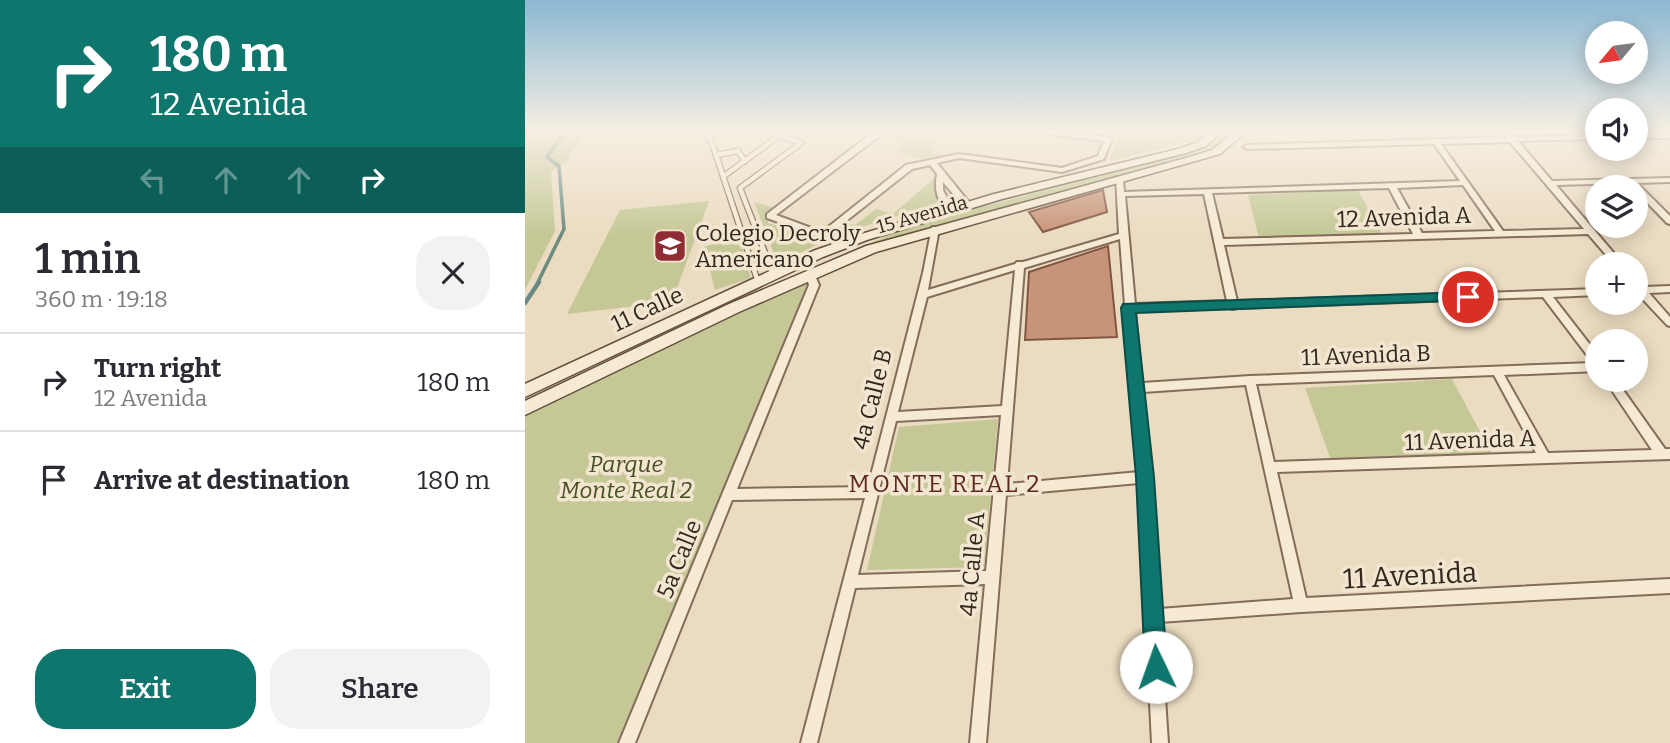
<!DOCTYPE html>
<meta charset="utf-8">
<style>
:root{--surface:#fff;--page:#f2f2f3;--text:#2b2b33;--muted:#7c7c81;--line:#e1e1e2;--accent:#0f766e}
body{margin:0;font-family:Bitter,serif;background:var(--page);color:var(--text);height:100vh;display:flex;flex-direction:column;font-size:26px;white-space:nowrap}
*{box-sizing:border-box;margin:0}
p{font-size:23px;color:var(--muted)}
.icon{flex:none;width:38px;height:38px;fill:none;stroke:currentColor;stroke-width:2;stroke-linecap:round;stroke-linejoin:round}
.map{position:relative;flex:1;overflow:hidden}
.details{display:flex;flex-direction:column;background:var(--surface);width:525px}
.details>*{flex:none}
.hud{background:#0f766e;color:#fff;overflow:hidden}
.needle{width:46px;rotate:241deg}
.buttons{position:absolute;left:1060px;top:21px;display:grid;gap:14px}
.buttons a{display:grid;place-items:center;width:63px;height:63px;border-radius:50%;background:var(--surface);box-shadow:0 4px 18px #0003;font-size:35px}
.pin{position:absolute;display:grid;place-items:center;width:60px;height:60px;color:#fff;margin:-30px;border:4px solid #fff;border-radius:50%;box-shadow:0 2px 7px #0007}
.me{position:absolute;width:77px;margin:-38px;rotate:357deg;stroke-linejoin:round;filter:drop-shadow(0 0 5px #0008)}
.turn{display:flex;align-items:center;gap:24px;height:147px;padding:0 35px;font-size:32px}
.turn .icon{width:91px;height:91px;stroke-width:2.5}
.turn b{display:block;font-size:49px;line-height:60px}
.lanes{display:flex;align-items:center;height:66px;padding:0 35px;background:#0003;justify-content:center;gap:35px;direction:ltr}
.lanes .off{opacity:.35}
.round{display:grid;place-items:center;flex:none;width:74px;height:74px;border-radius:28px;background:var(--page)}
.head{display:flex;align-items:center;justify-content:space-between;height:119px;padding:0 35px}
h1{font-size:42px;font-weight:600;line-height:52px}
.action{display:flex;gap:14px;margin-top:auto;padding:14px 35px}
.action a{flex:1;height:80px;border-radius:28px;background:var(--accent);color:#fff;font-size:28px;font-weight:600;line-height:80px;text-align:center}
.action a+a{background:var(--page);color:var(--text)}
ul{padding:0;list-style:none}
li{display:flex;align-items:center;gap:21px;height:98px;padding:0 35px;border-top:2px solid var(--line)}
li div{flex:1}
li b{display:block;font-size:26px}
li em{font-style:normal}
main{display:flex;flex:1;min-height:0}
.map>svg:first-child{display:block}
.green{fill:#c5c896}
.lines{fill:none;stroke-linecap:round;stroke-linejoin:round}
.stream-far1{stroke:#6b8a81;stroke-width:3.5}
.stream{stroke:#6b8a81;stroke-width:4.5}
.building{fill:#c79479;stroke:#805641;stroke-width:2}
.service-casing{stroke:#836d5a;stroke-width:7}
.minor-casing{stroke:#836d5a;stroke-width:4}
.secondary-casing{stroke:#644e3d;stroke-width:3}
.service{stroke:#f6ead3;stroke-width:4.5}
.minor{fill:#f6ead3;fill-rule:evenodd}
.secondary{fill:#f6ead3;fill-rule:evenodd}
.route{fill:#0f766e;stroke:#0a4d48;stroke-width:2}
.labels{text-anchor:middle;stroke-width:7;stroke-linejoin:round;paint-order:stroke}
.far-street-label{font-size:19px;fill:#33271d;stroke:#f3e6d0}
.street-label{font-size:23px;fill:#33271d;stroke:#f3e6d0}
.poi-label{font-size:23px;fill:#33271d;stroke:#f3e6d0;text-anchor:start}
.park-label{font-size:23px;font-style:italic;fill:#474f25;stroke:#f3e6d0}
.neighbourhood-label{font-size:24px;letter-spacing:2px;fill:#5d281f;stroke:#f3e6d0}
.near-street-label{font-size:28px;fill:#33271d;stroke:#f3e6d0}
</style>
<main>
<section class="details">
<div class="hud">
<div class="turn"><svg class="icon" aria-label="right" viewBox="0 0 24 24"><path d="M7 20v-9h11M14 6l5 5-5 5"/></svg><div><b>180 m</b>12 Avenida</div></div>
<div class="lanes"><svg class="icon off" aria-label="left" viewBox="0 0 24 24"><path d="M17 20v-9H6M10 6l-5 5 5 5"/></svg><svg class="icon off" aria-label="ahead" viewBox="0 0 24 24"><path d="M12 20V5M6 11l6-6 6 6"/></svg><svg class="icon off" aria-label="ahead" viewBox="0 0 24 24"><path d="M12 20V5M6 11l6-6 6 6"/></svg><svg class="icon" aria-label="right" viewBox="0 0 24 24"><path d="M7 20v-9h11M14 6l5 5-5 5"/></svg></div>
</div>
<div class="head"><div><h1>1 min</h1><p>360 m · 19:18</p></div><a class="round"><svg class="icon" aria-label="close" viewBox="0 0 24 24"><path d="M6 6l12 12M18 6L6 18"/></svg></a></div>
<ul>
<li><svg class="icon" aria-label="right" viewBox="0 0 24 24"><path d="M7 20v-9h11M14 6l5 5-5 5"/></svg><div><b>Turn right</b><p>12 Avenida</p></div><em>180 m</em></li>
<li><svg class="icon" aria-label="arrive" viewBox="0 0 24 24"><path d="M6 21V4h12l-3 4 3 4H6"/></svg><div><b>Arrive at destination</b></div><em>180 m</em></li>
</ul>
<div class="action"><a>Exit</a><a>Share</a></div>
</section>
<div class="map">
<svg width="1145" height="743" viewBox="0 0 1145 743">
<rect width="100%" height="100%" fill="#ebdcc1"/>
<g class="green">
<polygon points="0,131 60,131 42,162 26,171 30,231 0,290"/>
<polygon points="375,131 402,131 401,133 415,135 406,148 409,149 406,153 420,156 402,160 369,151 380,141 358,135"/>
<polygon points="596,131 680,131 681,133 674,139 584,161"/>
<path d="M700 131H712L689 148 672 155 372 237 317 260C362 229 420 217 472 203 534 187 596 170 658 155L679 147Z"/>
<polygon points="411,177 413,177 411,182 422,201 310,235 324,224 330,225 351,209 368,214"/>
<polygon points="833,190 857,234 734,238 723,195"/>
<polygon points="184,201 147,302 42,314 95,210"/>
<polygon points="229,202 251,208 242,216 243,223 299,241 253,264"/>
<polygon points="214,236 226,278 190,290 179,247"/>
<polygon points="290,278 100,743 0,743 0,413 210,310"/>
<polygon points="927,379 967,454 806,460 780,388"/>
<polygon points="473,419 459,567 342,570 374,427"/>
</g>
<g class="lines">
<polyline class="stream-far1" points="12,284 39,229 34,166 22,157 35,139 37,131"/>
<polyline class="stream" points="0,303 14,282"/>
</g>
<g class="building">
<polygon points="578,190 582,212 518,232 504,212"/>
<polygon points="583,246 592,337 500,340 504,272"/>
</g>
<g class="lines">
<defs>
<g id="service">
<polyline points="191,155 184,136 194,131"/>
<polyline points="220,161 213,151 191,155 233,282"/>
<polyline points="199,176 255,135 276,143 215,188 249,276"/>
</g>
<g id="minor">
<path d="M357 131H368L353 137 251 215 297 232 381 165 434 154 537 168 573 156 579 141 517 133 514 131H533L583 137 587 139 579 159 537 172 434 158 412 163 446 205 445 207H439L418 182V190L428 210 424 212C412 204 409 188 412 174L405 165 387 169 301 237H295L242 218V214L347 133Z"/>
<path d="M977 131H984L989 137 1073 135V139L993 141 1027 181 1145 178V182L1112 183 1145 216V224L1142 223 1111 191V187H1108L1104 183 1031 185 1098 264H1089L1063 234 699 245 712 301 1073 289V295L1028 297 1073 355V371L979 375 1023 453 1127 450 1080 380H1091L1140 449H1145V459L752 472 781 598 1145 579V593L776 612 635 622 643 743H627L614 483 481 495 461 743H445L460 584 330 588 292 743H276L340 498 207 500 110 743H94L284 285 281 275 283 273H289L294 285 212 489 343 487 398 273 407 227H413L414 229 403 290 490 264 492 262H498L594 234 591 177H594L598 179 599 192 935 181 909 144 722 149 718 147 722 145 982 137ZM985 142 1059 229 978 231 916 144ZM938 185 970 231 897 233 872 188ZM864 188 888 234 698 239 687 193ZM679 194 702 301 610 304 600 196ZM595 239 600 305 598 308 601 311 614 472 482 484 499 268ZM490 270 477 406 373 412 402 297ZM1018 297 1068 363 725 376 617 383 610 311 704 308 708 309 712 308ZM969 375 1011 453 749 462 731 384ZM721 385 768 599 634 609 626 477 618 392ZM476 415 461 571 333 575 371 421Z"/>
<rect x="1111" y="134" width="34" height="4"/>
<polygon points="1111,281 1119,287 1145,286 1145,292 1124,293 1145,317 1145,326 1142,325 1111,292"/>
</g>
<g id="secondary">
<polygon points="686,131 697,131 681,146 661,153 477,199 342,240 298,257 0,397 0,384 288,251 333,235 469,194 653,149 673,142"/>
<polygon points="711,131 722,131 695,154 351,252 214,312 0,415 0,401 204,304 341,246 668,156 687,150"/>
</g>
</defs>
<use href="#service" class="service-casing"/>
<use href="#minor" class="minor-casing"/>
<use href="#secondary" class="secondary-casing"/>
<use href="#service" class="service"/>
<use href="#minor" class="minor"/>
<use href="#secondary" class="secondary"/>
</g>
<linearGradient id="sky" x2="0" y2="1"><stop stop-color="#8cb8d3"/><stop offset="0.56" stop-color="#f6efe3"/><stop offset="1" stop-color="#f6efe3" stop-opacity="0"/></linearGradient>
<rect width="1145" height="235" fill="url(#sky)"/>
<polygon class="route" points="943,292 950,297 948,300 611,313 629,477 642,667 639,675 631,678 623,675 620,667 611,477 596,308 598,304"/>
<defs>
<symbol id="school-square" viewBox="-11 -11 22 22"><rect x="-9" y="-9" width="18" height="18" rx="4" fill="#8e2e34" stroke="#f3e6d0"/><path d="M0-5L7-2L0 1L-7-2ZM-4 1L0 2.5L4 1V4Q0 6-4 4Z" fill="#fff"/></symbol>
</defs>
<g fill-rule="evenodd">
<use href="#school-square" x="126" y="227" width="38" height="38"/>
</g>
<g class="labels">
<g class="far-street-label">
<text transform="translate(397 214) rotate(-16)" y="7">15 Avenida</text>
</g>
<g class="street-label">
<text transform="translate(879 217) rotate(-2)" y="8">12 Avenida A</text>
<text transform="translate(122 309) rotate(-25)" y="8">11 Calle</text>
<text transform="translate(841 355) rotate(-2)" y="8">11 Avenida B</text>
<text transform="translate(347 399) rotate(-76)" y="8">4a Calle B</text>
<text transform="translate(945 440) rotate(-2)" y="8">11 Avenida A</text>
<text transform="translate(154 559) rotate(-68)" y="8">5a Calle</text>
<text transform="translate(447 564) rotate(-85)" y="8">4a Calle A</text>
</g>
<g class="poi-label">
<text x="170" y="241">Colegio Decroly<tspan x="170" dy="26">Americano</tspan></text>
</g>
<g class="park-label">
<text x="101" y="472">Parque<tspan x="101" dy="26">Monte Real 2</tspan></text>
</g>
<g class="neighbourhood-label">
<text x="420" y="492">MONTE REAL 2</text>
</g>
<g class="near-street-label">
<text transform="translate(885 575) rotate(-3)" y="10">11 Avenida</text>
</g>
</g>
</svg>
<div class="buttons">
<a><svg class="needle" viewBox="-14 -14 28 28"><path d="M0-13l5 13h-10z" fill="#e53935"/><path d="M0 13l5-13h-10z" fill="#7c7c81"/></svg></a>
<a><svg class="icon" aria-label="sound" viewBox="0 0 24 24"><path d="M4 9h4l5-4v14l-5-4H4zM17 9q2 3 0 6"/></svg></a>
<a><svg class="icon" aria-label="layers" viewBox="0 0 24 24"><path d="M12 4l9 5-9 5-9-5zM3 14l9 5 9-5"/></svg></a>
<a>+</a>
<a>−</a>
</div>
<div class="pin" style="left:943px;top:297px;background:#d93025"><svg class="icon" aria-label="arrive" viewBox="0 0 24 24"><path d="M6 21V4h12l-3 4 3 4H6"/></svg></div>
<svg class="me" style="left:631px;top:667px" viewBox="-20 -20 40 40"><circle r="19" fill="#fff"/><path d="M0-13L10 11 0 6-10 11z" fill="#0f766e"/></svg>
</div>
</main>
